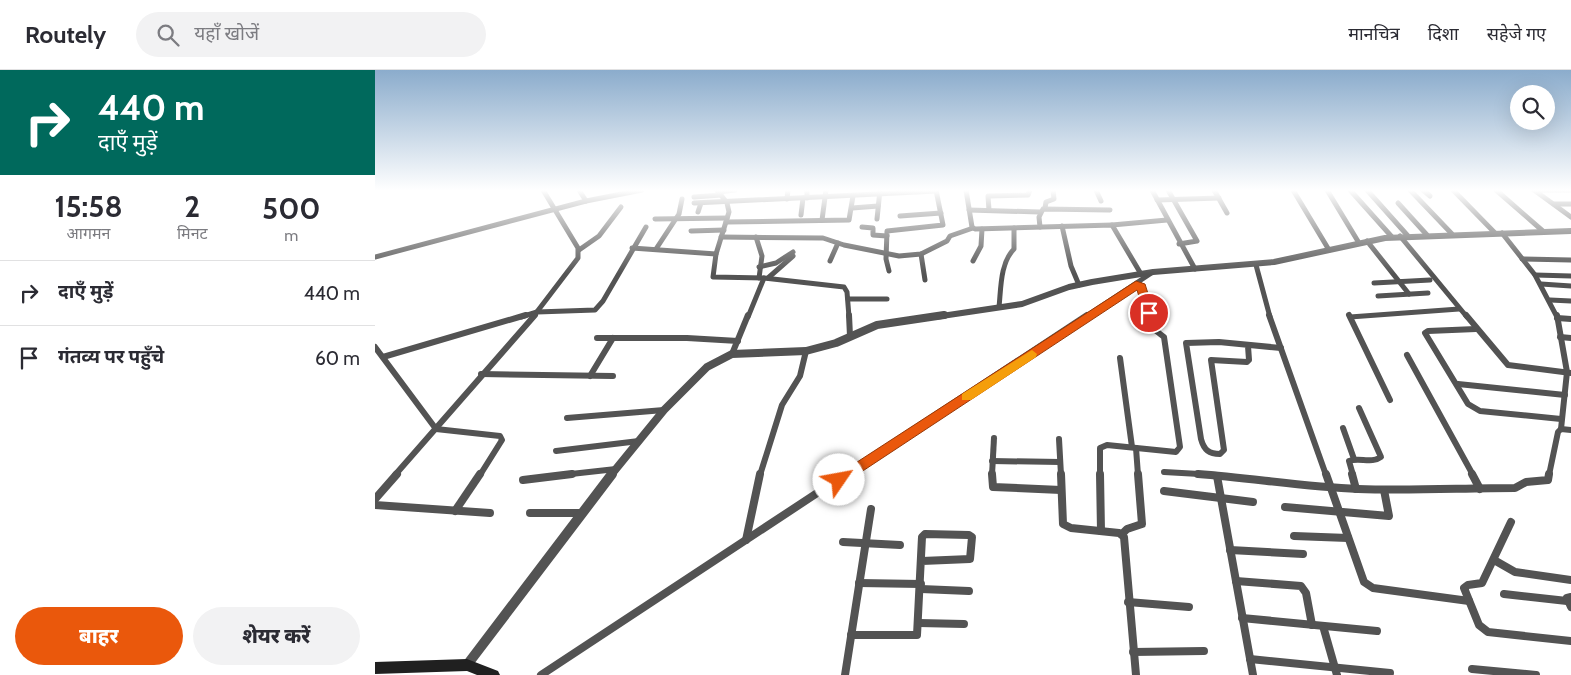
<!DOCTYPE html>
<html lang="hi">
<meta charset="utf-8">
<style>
:root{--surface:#fff;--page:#f2f2f3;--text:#2b2b33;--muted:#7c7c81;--line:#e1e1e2;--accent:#ea580c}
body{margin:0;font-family:Cabin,"Noto Sans Devanagari",sans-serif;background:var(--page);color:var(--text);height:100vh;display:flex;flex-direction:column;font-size:19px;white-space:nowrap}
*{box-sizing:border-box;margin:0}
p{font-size:16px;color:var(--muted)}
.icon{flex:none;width:28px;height:28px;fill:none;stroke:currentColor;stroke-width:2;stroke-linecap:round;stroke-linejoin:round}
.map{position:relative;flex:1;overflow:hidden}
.drawer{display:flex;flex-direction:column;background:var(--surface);width:375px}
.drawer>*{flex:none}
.guide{background:#00695c;color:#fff;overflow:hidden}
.controls{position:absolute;left:1135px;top:15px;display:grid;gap:10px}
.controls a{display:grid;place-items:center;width:45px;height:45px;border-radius:50%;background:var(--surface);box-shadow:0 5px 20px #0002;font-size:25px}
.pin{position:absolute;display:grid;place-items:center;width:42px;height:42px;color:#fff;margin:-21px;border:2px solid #fff;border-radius:50%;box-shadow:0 1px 5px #0007}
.me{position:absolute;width:55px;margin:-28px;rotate:57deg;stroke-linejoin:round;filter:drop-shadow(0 0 4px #0008)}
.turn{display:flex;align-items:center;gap:18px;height:105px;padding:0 15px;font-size:22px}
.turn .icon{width:65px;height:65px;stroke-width:2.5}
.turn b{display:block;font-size:35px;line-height:42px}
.eta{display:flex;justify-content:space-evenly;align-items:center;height:85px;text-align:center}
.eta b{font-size:30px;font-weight:800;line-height:35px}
.cta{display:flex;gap:10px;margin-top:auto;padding:10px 15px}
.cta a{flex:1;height:58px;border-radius:30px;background:var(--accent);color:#fff;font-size:20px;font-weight:800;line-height:58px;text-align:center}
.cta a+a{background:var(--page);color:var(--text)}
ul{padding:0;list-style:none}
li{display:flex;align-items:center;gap:15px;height:65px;padding:0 15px;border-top:1px solid var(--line)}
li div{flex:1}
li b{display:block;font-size:19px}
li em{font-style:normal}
header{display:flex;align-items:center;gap:30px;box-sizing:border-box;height:70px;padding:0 25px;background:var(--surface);border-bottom:1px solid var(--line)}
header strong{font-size:24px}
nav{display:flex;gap:28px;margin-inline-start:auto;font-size:18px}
.search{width:350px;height:45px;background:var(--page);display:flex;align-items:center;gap:12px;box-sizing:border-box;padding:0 18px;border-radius:28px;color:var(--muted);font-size:19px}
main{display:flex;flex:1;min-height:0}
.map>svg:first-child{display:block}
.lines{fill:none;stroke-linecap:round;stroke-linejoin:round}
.minor-far2{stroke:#535353;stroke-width:5}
.minor-far1{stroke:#535353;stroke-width:6}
.minor{stroke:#535353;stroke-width:8}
.tertiary-far2{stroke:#535353;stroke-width:6}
.tertiary-far1{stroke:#535353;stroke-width:8}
.tertiary{stroke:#535353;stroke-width:10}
.secondary{fill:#202020;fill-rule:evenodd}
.route{fill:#ea580c;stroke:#983908}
.slow{fill:#f59e0b}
</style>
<header>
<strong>Routely</strong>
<div class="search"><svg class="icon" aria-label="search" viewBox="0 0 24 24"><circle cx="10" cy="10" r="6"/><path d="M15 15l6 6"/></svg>यहाँ खोजें</div>
<nav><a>मानचित्र</a><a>दिशा</a><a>सहेजे गए</a></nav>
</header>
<main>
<section class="drawer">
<div class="guide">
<div class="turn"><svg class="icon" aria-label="right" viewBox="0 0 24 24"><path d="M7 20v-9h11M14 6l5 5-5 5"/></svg><div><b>440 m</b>दाएँ मुड़ें</div></div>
</div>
<div class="eta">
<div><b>15:58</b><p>आगमन</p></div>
<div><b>2</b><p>मिनट</p></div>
<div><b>500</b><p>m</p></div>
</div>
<ul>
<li><svg class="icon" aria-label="right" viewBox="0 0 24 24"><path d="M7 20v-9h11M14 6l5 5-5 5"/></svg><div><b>दाएँ मुड़ें</b></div><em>440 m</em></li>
<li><svg class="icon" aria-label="arrive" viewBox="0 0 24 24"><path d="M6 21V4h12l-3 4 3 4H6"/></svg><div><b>गंतव्य पर पहुँचे</b></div><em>60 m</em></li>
</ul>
<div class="cta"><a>बाहर</a><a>शेयर करें</a></div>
</section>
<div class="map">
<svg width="1196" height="605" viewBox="0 0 1196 605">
<rect width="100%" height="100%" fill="#fff"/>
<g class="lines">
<g class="minor-far2">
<polyline points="204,120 211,131"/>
<polyline points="342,120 352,133 354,142 341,184 338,207 389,208 469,217 472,222 474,247"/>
<polyline points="432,120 432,128"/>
<polyline points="591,120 597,157 600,159 737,155 766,204"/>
<polyline points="721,120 726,131"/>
<polyline points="777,120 820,199"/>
<polyline points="793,120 822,171 804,174"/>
<polyline points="839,120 852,143"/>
<polyline points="918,120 954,180"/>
<polyline points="952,120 984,173"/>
<polyline points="975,120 1017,167"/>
<polyline points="992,120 1033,166"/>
<polyline points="1035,120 1077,164"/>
<polyline points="1048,120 1055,126"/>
<polyline points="1078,120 1120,163"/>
<polyline points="1121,120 1169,162"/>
<polyline points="1159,120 1196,147"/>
<polyline points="1160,120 1196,120"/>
<polyline points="343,122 360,120"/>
<polyline points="319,127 346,125"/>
<polyline points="412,129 413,120"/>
<polyline points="782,130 844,128"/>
<polyline points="319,133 561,121"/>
<polyline points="1023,133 1052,165"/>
<polyline points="1179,134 1196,134"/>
<polyline points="477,138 503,136"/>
<polyline points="670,138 671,132 679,129 678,120"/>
<polyline points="594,140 665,142"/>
<polyline points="614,140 613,126 653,125 655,120"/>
<polyline points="323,142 326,133"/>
<polyline points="426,145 428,128"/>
<polyline points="525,146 566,143"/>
<polyline points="280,149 352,148"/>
<polyline points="502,149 505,120"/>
<polyline points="447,150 451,120"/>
<polyline points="351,152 474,150 478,126"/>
<polyline points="737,155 792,150"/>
<polyline points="687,156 696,196 704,215"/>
<polyline points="487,157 498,158 498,165 512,166"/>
<polyline points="665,157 664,147 668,139 735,140"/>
<polyline points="316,161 349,160"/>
<polyline points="1127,163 1160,205 1182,247"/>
<polyline points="1025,166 1092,247"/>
<polyline points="346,167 448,168 469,175 524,186 546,184 572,171 575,166 598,158"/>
<polyline points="381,167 387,186 384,208"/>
<polyline points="992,171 1034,224"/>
<polyline points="257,178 341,184"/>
<polyline points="281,179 304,144 307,129"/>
<polyline points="204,180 224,166 246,137"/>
<polyline points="546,184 550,210"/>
<polyline points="0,187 211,131 267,120"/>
<polyline points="1147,189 1196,190"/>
<polyline points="455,191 463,173"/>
<polyline points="598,191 606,176 607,159"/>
<polyline points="881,195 895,247"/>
<polyline points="384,197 401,193 418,182"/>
<polyline points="514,201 511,189 512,161 568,155 561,120"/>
<polyline points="1160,205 1196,206"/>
<polyline points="393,208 418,186"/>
<polyline points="999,213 1055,210"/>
<polyline points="765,214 776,247"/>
<polyline points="1166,214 1196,216"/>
<polyline points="1003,226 1053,223"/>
<polyline points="473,229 512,229"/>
<polyline points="1175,230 1196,231"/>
<path d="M624 237C626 219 625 193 639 179V158"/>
<polyline points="146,247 162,242 220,240 228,231 271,157"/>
<polyline points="158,247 203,188 203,178 168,120"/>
<polyline points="373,247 389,208"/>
<polyline points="710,247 778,202"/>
<polyline points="975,247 1084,239"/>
</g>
<g class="minor-far1">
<polyline points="474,245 475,266"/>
<polyline points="894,245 951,405"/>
<polyline points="974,245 1015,330"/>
<polyline points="1091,245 1133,295 1196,303"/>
<polyline points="1182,245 1192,302 1186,359"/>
<polyline points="1182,248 1196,249"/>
<polyline points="1101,259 1053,261 1050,263 1093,334 1105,341 1186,349"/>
<polyline points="1185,267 1196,268"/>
<polyline points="222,268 312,268 363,271"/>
<path d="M873 276 874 290 872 292 836 290 849 380 845 384C834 384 829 380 826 369L811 273 844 272 906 278"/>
<polyline points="0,277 61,359 125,366 127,370 105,405"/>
<polyline points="357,284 373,245"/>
<polyline points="1032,285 1098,405"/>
<polyline points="8,287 151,245"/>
<polyline points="745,288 757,377"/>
<polyline points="106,304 238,306"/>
<polyline points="215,306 238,268"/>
<polyline points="1083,314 1190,325"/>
<polyline points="192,348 289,340"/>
<polyline points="968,358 979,389"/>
<polyline points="684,369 686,405"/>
<polyline points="761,378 763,405"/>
<polyline points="181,381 264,371"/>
<polyline points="617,391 685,392"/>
<polyline points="789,402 842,405"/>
<polyline points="20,405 160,245"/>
<polyline points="187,405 241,399"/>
<polyline points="385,405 407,335 425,306 431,281"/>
<polyline points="469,405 712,245"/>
<polyline points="617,405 619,368"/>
<polyline points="725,405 725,378 732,375 801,382 805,377 789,267 780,260 775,245"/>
<path d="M978 405 974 391C984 387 997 394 1006 387L984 338"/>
<polyline points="1174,405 1183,362 1186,359 1196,360"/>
</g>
<g class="minor">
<polyline points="617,404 618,417 686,420"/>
<polyline points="686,404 688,454 696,458 744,463 749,467 761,605"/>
<polyline points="725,404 726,461"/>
<path d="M823 404C877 408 929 417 983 419 1035 421 1088 418 1140 418L1151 412 1173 410 1174 404"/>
<polyline points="951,404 989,512 998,518 1094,531"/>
<polyline points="977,404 981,419"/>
<polyline points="1097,404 1105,419"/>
<polyline points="842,406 878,605"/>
<polyline points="148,410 197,404"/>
<polyline points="789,421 878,432"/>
<polyline points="0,429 22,404"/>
<polyline points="0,435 115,443"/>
<polyline points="910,437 1014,446 1009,420"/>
<polyline points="80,441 105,404"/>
<polyline points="155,443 207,443"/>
<polyline points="1136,452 1107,513 1093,515 1089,518 1104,555 1113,562 1196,571"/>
<polyline points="747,464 752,459 767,454 763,404"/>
<polyline points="919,466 973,468"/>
<polyline points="371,470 385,404"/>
<polyline points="468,472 525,475"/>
<polyline points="855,480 928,484"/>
<polyline points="1119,490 1140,502 1196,510"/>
<polyline points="861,511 926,516 931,523 937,555"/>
<polyline points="484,513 546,514"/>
<polyline points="546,519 594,521"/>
<polyline points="1129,524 1192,531"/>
<polyline points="1196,527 1192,528 1196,537"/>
<polyline points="753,532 814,537"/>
<polyline points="867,548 1002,561"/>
<polyline points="544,553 589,554"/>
<polyline points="948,556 962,605"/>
<polyline points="476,565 542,565 547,467 550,464 594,465 597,467 595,489 547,491"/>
<polyline points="758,582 829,581"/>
<polyline points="875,589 1015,603"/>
<polyline points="1097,599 1161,605"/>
<polyline points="166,605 471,404"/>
<polyline points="470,605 496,439"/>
</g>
<polyline class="tertiary-far2" points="560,247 647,234 694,217 717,212 778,202 899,192 1010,168 1196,161"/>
<polyline class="tertiary-far1" points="236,405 289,340 332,297 357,284 431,281 461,273 502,255 569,245"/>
<polyline class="tertiary" points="92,595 237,404"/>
<polygon class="secondary" points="92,589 123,601 125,605 102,605 92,601 0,604 0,592"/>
</g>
<linearGradient id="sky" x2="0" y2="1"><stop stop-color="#8baccc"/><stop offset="0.59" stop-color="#fff"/><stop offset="1" stop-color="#fff" stop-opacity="0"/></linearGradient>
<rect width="1196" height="204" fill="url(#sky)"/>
<polygon class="route" points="761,211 770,214 779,243 778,246 771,246 769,243 762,220 468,414 459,414 457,410 459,407"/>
<polygon class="slow" points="657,280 662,284 661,287 596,330 587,330 587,324"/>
</svg>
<div class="controls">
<a><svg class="icon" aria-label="search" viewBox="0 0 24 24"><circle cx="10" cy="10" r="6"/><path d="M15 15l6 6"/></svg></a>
</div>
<div class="pin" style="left:774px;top:243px;background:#d93025"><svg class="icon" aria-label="arrive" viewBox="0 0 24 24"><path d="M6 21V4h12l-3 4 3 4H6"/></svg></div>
<svg class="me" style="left:464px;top:410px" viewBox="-20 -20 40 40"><circle r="19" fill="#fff"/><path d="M0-13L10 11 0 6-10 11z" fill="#ea580c"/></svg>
</div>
</main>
